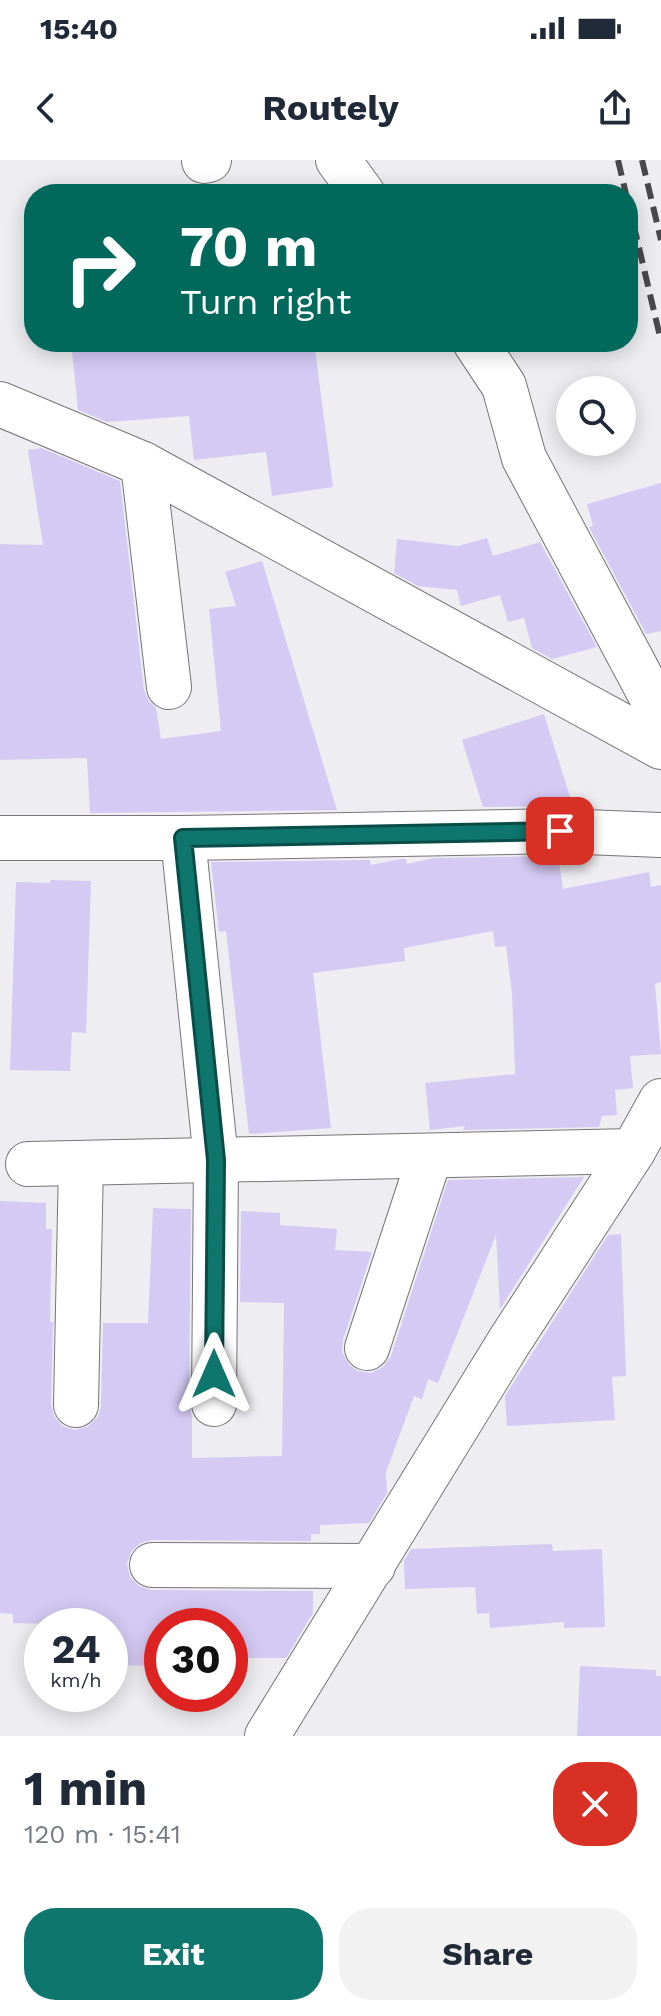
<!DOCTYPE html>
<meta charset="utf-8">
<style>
:root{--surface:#fff;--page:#f2f2f3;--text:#1f2937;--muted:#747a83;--accent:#0f766e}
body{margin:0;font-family:"Work Sans",sans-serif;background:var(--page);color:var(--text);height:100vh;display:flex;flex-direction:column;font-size:30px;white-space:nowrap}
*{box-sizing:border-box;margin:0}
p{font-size:26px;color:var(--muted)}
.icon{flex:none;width:44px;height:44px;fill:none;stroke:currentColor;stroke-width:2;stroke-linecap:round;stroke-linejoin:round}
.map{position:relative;height:1576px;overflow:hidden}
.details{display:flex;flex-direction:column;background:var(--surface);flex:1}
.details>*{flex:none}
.banner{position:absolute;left:24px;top:24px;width:614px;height:168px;border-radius:32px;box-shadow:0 4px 20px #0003;background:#00695c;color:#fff;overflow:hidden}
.controls{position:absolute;left:556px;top:216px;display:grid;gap:16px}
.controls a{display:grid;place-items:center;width:80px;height:80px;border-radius:50%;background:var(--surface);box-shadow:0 4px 20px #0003;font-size:40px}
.speed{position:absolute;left:24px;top:1448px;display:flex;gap:16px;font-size:40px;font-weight:700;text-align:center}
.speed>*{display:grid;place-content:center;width:104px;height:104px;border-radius:50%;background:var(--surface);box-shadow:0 4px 20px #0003;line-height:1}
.speed small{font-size:20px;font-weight:400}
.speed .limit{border:12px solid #d22;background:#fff;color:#111}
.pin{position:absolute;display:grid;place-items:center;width:68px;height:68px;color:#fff;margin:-34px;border-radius:16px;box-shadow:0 4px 12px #0006}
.me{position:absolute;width:88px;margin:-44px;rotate:0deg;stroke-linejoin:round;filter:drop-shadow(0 0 6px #0008)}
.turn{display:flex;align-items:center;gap:28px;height:168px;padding:0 24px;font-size:36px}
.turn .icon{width:104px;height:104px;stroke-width:2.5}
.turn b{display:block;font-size:56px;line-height:68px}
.round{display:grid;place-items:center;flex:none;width:84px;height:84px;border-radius:32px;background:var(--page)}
.summary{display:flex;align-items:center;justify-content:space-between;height:136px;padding:0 24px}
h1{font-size:48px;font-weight:700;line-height:60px}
.primary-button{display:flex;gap:16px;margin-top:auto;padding:16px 24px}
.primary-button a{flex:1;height:92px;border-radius:32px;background:var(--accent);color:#fff;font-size:32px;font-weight:700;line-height:92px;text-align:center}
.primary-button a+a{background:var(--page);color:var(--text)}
.status{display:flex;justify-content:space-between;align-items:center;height:56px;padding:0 40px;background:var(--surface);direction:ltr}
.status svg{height:22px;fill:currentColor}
header{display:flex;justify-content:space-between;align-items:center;height:104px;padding:0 24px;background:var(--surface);font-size:36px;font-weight:700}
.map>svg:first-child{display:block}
.building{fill:#d5caf4}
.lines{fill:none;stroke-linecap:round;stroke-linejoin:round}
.minor-casing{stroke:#767579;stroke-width:46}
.minor{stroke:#fff;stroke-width:44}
.rail{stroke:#49484a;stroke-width:6;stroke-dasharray:16 8;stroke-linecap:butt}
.route-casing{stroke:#0a4d48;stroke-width:20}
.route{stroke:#0f766e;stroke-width:14}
</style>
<div class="status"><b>15:40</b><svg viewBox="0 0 49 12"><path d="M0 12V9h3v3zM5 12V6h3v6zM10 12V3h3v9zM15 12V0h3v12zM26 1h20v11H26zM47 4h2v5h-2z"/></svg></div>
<header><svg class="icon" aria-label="back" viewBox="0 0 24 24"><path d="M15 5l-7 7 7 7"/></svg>Routely<svg class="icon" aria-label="share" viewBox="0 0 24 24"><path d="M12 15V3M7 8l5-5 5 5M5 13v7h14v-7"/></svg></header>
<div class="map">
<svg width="661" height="1576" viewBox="0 0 661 1576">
<rect width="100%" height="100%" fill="#eeedf1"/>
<g class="building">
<polygon points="71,182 314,182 333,327 272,336 266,292 194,300 189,256 107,262 78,250"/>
<polygon points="41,288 120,321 144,530 149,541 156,548 161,579 221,571 209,449 236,446 225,412 262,401 337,650 90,653 87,598 0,600 0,384 43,385 28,290"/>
<polygon points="661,323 661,471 646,474 589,367 593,366 587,344"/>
<polygon points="487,378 493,396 540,382 597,487 552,499 532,488 524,458 508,462 500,435 461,446 457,430 418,426 394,413 397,379 458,386"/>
<polygon points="544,554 573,646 483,647 462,580"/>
<polygon points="558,696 563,729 649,712 651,727 661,725 661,822 655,824 661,894 630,896 633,928 615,930 617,955 602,956 599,967 463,970 465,966 430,970 425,923 515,914 512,833 506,786 495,787 493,771 404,788 405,801 313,813 331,968 249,974 226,771 219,772 211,702 370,700 371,705 401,699 406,699 407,704 434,698"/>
<polygon points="50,720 91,721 86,873 72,872 70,911 10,910 16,722 50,723"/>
<polygon points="584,1017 500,1149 496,1075 438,1223 428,1219 422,1239 414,1236 386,1312 387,1333 369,1363 320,1365 320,1374 311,1374 311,1381 152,1380 140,1383 131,1392 127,1404 130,1417 139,1426 151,1430 313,1431 313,1453 286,1498 244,1498 244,1508 230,1508 230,1466 162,1466 162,1506 110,1505 110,1466 13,1463 13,1454 0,1453 0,1041 46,1043 46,1069 52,1069 50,1162 53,1162 51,1244 54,1256 62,1266 75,1270 87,1267 98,1257 101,1246 103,1163 148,1163 153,1048 191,1049 189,1244 192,1256 192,1298 282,1296 284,1143 240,1142 241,1051 280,1053 280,1065 337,1069 335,1090 372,1092 343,1180 342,1192 349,1205 358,1211 371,1213 383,1207 391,1196 448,1020"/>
<polygon points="621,1074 626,1216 612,1217 615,1260 507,1266 505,1236 608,1075"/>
<polygon points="552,1384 553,1391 602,1389 605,1467 564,1468 564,1462 490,1468 489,1453 477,1454 475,1427 405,1429 404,1401 411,1389"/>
<polygon points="580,1506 656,1510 656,1516 661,1516 661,1576 577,1576"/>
</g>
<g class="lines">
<defs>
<g id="minor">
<polyline points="338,0 363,34"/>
<polyline points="204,1 209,0"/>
<polyline points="475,182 504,226 524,298 661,555"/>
<polyline points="0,244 143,304 661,587"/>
<polyline points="143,304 169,527"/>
<polyline points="0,678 183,678 560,671 661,675"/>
<polyline points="183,678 216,1000 214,1244"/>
<polyline points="28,1004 633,991"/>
<polyline points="367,1188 430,996"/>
<polyline points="76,1245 81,1003"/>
<polyline points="152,1405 373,1406"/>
<polyline points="267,1576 509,1182 633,991 661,941"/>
</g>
</defs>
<use href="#minor" class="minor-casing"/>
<use href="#minor" class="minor"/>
<g class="rail">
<polyline points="618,0 626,34"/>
<polyline points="642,0 661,80"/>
<polyline points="628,41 661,181"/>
</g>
</g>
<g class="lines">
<defs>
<polyline id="route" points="214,1214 216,1000 183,678 560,671"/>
</defs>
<use href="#route" class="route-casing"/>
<use href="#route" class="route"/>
</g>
</svg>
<div class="controls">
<a><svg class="icon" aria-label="search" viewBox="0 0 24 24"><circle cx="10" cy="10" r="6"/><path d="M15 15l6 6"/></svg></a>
</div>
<div class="speed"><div>24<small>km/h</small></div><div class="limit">30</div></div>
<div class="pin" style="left:560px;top:671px;background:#d93025"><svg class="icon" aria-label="arrive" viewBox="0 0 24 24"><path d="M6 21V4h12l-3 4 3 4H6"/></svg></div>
<svg class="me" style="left:214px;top:1214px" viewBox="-20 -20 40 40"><path d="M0-17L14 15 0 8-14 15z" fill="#0f766e" stroke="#fff" stroke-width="4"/></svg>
<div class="banner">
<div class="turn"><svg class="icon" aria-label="right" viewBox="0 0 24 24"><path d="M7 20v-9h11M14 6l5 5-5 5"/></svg><div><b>70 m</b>Turn right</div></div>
</div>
</div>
<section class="details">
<div class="summary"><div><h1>1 min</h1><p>120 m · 15:41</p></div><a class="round" style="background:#d93025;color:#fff"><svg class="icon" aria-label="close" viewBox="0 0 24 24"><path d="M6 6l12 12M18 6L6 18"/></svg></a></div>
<div class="primary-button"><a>Exit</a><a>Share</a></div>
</section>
